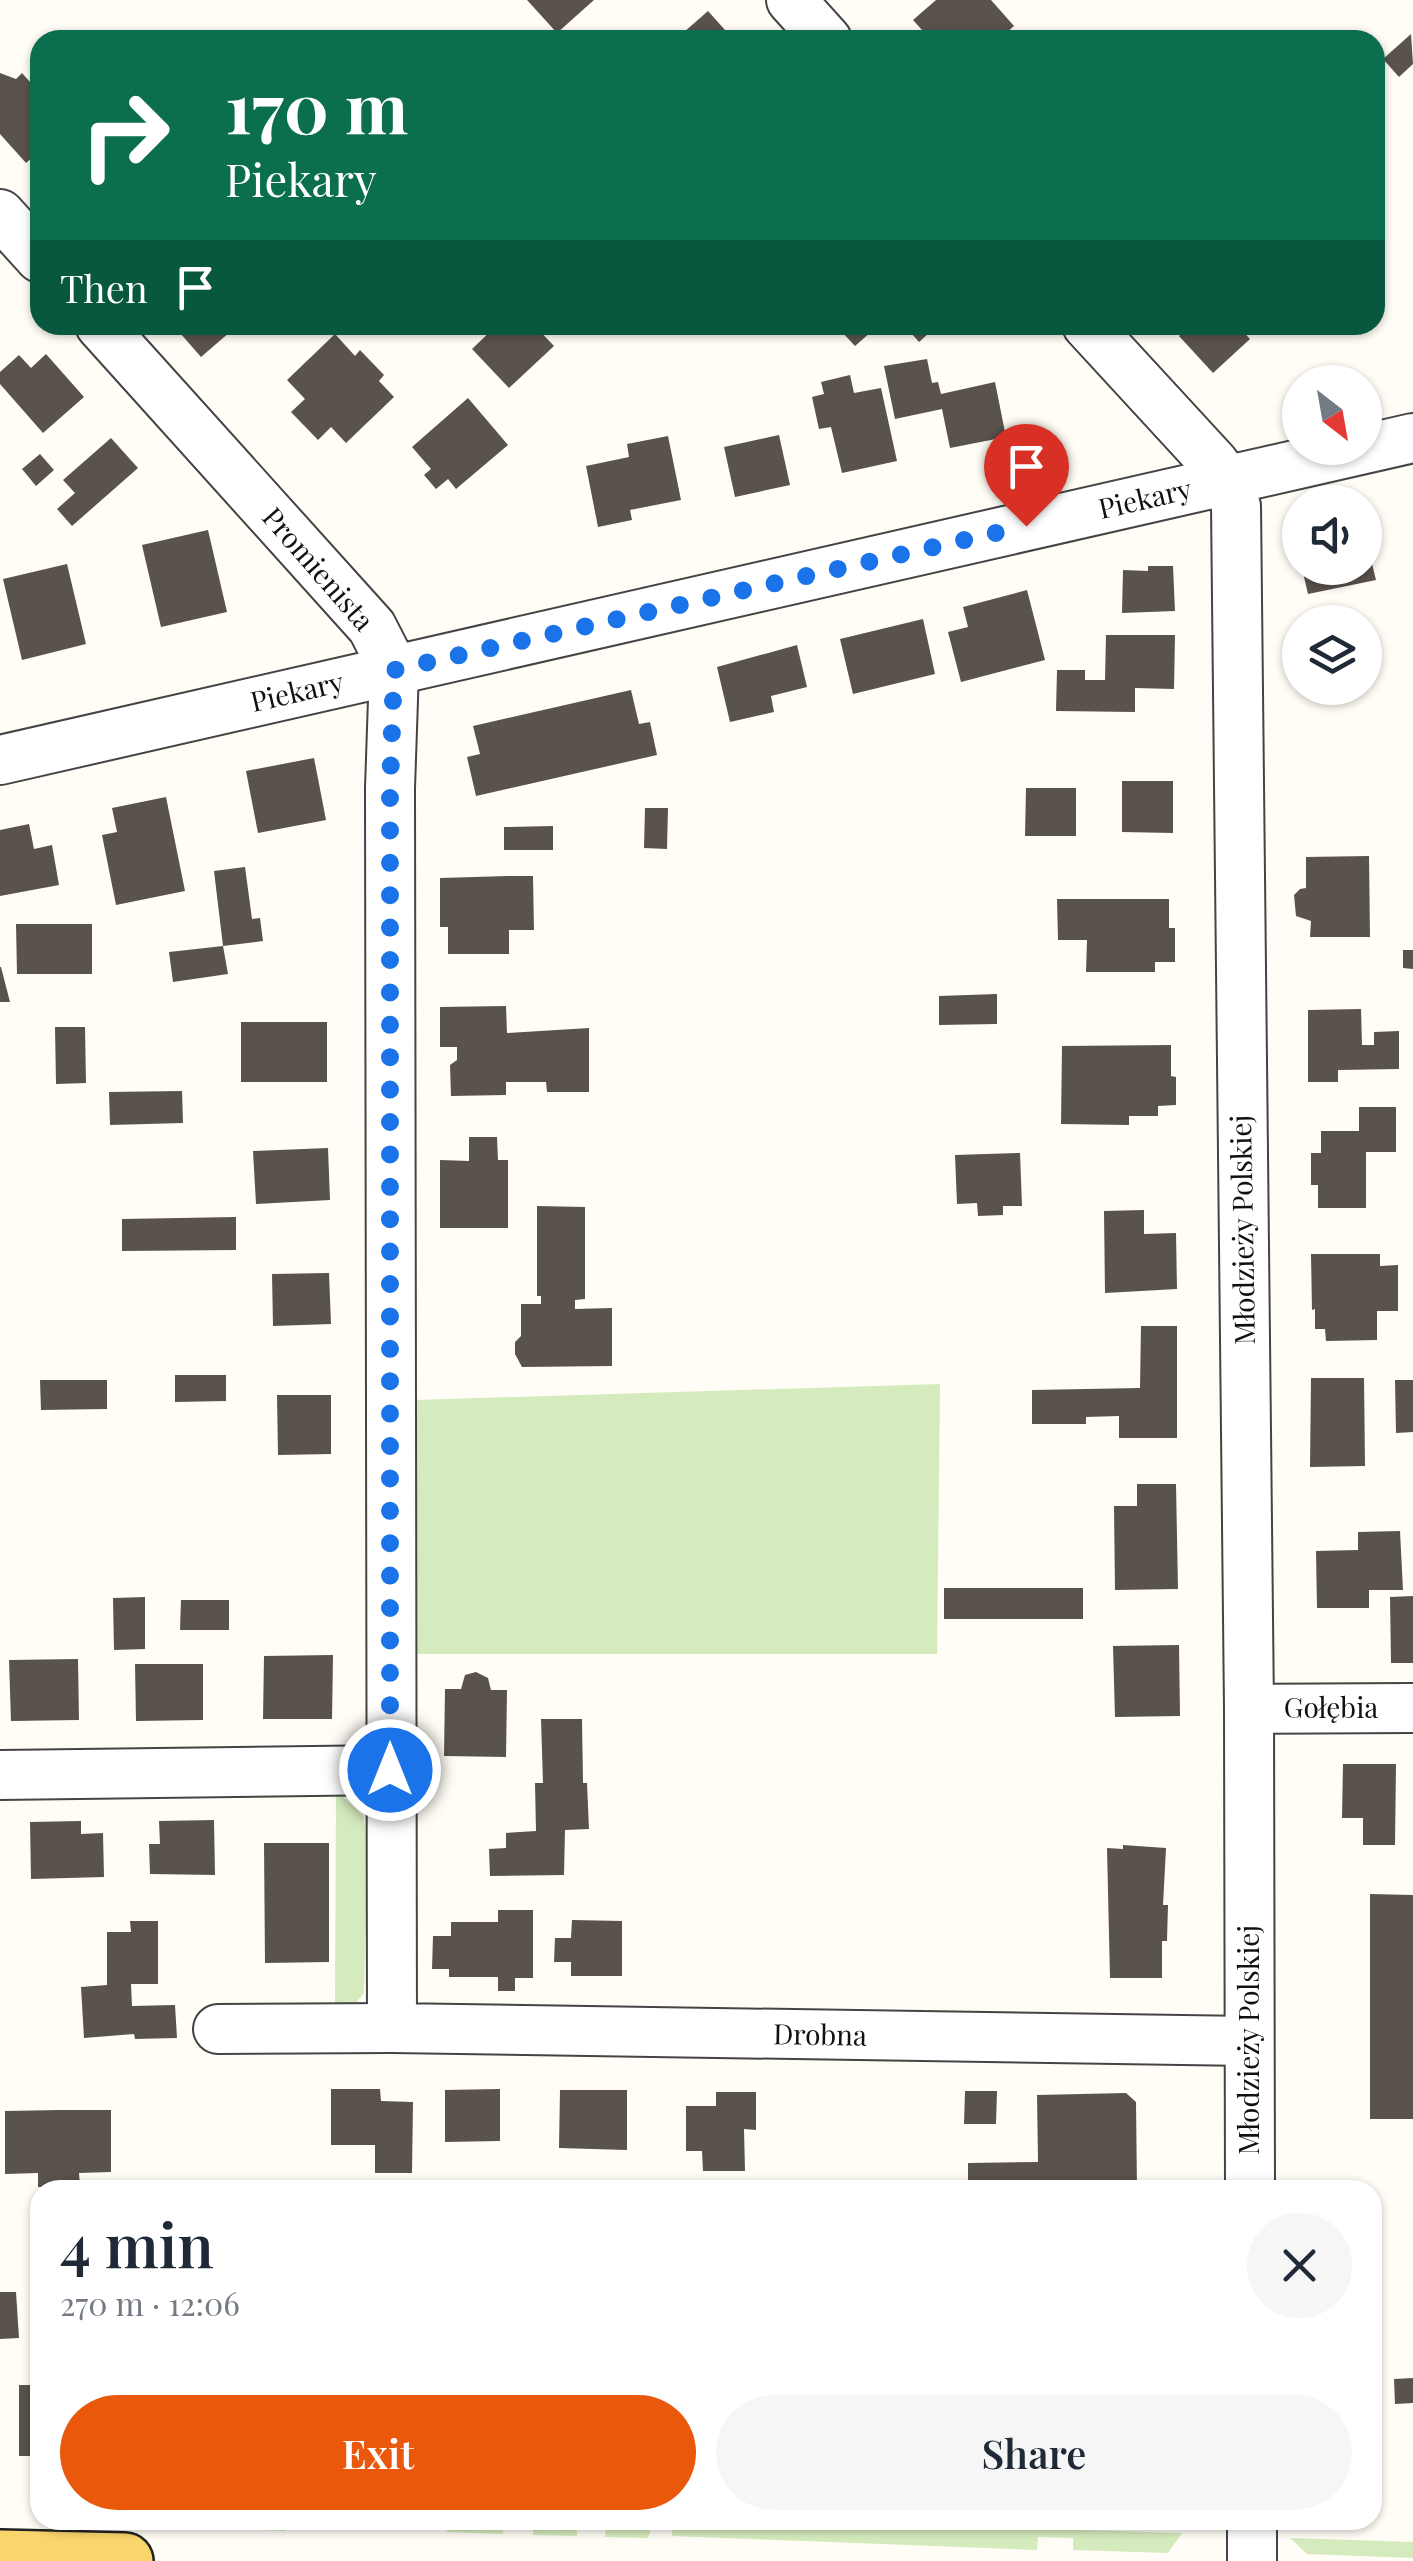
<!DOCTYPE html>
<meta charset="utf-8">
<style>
:root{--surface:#fff;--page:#f6f6f7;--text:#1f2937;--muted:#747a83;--accent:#ea580c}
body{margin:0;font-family:"Playfair Display",serif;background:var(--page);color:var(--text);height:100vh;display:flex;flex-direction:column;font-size:38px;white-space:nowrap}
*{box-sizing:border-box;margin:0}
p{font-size:32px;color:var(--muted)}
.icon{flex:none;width:55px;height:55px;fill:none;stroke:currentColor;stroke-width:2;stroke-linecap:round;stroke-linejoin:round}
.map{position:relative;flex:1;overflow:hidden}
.sheet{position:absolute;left:30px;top:2180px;width:1352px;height:350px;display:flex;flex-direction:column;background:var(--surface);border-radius:30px;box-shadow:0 2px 8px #0004}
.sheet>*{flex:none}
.hud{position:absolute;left:30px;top:30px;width:1355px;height:305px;border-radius:30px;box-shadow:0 2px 8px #0004;background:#0b6e4f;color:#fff;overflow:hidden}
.needle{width:65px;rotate:149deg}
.fabs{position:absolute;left:1282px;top:365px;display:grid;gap:20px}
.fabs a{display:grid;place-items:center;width:100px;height:100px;border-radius:50%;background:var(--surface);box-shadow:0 2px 8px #0004;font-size:50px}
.pin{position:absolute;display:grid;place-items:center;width:85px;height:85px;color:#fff;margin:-102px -42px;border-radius:50% 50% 50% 0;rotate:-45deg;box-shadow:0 0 10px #0007}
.pin .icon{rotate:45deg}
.me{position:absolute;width:110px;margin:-55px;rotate:0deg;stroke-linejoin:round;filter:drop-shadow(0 0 8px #0008)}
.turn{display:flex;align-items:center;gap:35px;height:210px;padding:0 30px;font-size:45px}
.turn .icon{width:130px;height:130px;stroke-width:2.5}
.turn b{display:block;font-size:70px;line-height:85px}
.then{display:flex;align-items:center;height:95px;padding:0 30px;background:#0003;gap:20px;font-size:38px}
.round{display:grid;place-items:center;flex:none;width:105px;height:105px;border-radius:52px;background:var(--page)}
.headline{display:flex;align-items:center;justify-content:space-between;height:170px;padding:0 30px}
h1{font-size:60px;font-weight:600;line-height:75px}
.primary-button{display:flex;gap:20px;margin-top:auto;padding:20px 30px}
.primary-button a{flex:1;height:115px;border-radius:60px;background:var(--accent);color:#fff;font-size:40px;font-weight:600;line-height:115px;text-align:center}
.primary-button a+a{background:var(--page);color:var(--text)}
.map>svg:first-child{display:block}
.green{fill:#d5ebbd}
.building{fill:#5a524d}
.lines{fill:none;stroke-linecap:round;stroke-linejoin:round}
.minor-casing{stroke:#444;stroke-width:52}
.major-casing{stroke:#222;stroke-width:60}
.minor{stroke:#fff;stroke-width:48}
.major{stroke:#f9d66b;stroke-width:55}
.route{stroke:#1a73e8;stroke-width:18;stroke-dasharray:0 32.4}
.labels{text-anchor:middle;stroke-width:10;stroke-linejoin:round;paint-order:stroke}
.street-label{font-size:28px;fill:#111;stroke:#fff}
</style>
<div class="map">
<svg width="1413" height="2561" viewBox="0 0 1413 2561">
<rect width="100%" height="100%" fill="#fffdf5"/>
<g class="green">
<polygon points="940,1384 937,1654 416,1654 414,1400"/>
<polygon points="336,1790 363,1816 368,1838 364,1993 354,2005 335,2006"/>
<polygon points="153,2520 297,2520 285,2531 160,2526"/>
<polygon points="447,2520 504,2520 503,2534 447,2532"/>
<polygon points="533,2520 577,2520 577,2536 533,2535"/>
<polygon points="606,2520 654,2520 648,2538 605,2537"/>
<polygon points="671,2520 741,2520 1182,2533 1168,2553 1073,2550 1073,2538 1038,2537 1037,2550 672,2536"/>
<polygon points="1290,2538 1413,2542 1413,2558 1307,2554"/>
</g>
<g class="building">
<polygon points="527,0 594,0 557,33"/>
<polygon points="936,0 991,0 1014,26 998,40 931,40 913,20"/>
<polygon points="708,11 734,40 675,40"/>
<polygon points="1411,34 1413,64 1399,77 1383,59"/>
<polygon points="0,73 16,79 22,73 40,93 40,151 26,163 0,134"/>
<polygon points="173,325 238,325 201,357"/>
<polygon points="497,325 534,325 554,346 509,388 472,349"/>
<polygon points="848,325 879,325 855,346 841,331"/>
<polygon points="904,325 938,325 919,342"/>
<polygon points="1191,325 1237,325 1250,339 1213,373 1179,336"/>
<polygon points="335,334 355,356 360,350 384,375 379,381 394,397 346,443 331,427 318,440 291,412 305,399 287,380"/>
<polygon points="46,354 84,397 43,433 0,384 0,372 19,355 31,368"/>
<polygon points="927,359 932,383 938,382 941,394 995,382 1006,437 950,448 942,409 895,419 884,366"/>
<polygon points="850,375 854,393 881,388 897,461 842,473 831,427 819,429 812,397 824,394 821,382"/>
<polygon points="468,398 508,445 456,489 448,479 436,489 424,475 431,469 412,447"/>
<polygon points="779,435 790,485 735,497 724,447"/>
<polygon points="668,436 681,500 630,510 632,520 598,527 586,466 629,457 627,444"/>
<polygon points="111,438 138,468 72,526 57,509 75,493 63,480"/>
<polygon points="40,454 54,470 36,486 22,469"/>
<polygon points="208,530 227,612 161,627 142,545"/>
<polygon points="1365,535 1376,580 1308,594 1302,568 1365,568"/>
<polygon points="67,564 86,644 22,660 3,579"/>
<polygon points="1148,566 1173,566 1175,611 1122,613 1123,570 1148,571"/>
<polygon points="1027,590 1045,660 961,682 948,632 968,627 963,607"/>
<polygon points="923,619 935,674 853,694 840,639"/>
<polygon points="1106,635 1175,635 1174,689 1135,688 1135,712 1056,711 1057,670 1085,670 1085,680 1105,680"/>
<polygon points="797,645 807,687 771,696 774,712 730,722 717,667"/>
<polygon points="631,690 639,724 650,722 657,755 476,796 467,757 480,754 473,726"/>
<polygon points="314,758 326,820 258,833 246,771"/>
<polygon points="1122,781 1173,781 1173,833 1122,832"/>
<polygon points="1026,788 1076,788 1076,836 1025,836"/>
<polygon points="166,797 185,891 116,905 102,835 117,832 112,808"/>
<polygon points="645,808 668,808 667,849 644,848"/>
<polygon points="29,824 34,849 52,845 59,885 0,896 0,830"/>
<polygon points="553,826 553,850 504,850 504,827"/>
<polygon points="1369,856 1370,937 1310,937 1311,921 1296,916 1294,895 1300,889 1306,888 1306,857"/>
<polygon points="245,867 252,919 260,918 263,941 223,946 214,871"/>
<polygon points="508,876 533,876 534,930 509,930 509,954 448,954 448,927 440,927 440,878"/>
<polygon points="1057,899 1169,899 1169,928 1175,928 1175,962 1155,962 1155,972 1086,972 1087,940 1058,940"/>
<polygon points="16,924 92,924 92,974 17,974"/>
<polygon points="223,946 228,974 173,982 169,952"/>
<polygon points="1403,950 1413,950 1413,969 1403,968"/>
<polygon points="0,967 1,967 10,1002 0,1002"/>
<polygon points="997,994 997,1024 939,1025 939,996"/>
<polygon points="506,1006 507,1033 589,1028 589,1092 547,1092 546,1082 506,1082 506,1095 451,1096 450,1065 457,1060 457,1047 440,1047 440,1007"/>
<polygon points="1361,1009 1362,1045 1374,1045 1374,1032 1399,1031 1399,1069 1338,1070 1338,1082 1308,1082 1308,1010"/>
<rect x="241" y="1022" width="86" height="60"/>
<polygon points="55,1027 85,1027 86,1083 56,1084"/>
<polygon points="1171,1045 1171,1076 1176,1077 1176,1105 1158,1106 1158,1116 1129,1116 1129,1125 1061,1124 1062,1046"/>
<polygon points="182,1091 183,1123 110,1125 109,1092"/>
<polygon points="1359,1107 1396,1107 1396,1152 1366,1152 1366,1208 1318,1208 1318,1185 1311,1185 1311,1153 1321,1153 1321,1131 1359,1131"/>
<polygon points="469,1137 497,1137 498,1160 508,1160 508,1228 440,1228 440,1160 469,1161"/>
<polygon points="328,1148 330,1200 256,1204 253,1151"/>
<polygon points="1020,1153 1022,1206 1003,1206 1003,1215 978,1216 977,1203 957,1204 955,1155"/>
<polygon points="537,1206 585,1207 585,1299 575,1300 575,1309 612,1308 612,1366 522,1367 515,1354 515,1342 521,1336 521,1304 541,1304 541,1296 537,1296"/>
<polygon points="1144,1210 1144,1234 1176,1233 1177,1289 1105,1293 1104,1211"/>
<polygon points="236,1217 236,1250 122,1251 122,1219"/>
<polygon points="1311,1254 1380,1254 1380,1266 1398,1265 1398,1311 1377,1311 1377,1340 1326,1341 1325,1329 1315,1329 1315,1309 1312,1310"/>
<polygon points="329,1273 331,1324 273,1326 272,1274"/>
<polygon points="1141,1326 1177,1326 1177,1438 1119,1438 1119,1416 1086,1417 1086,1424 1032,1424 1032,1390 1140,1388"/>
<polygon points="175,1375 226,1375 226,1401 175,1402"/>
<polygon points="1311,1378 1364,1378 1365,1466 1310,1467"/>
<polygon points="40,1380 107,1380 107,1409 41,1410"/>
<polygon points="1395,1380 1413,1380 1413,1432 1396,1433"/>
<polygon points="277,1395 331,1395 331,1454 278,1455"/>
<polygon points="1137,1484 1176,1484 1178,1589 1115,1590 1114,1506 1137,1506"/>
<polygon points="1400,1531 1403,1590 1369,1590 1369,1608 1317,1608 1316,1551 1358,1550 1358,1532"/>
<rect x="944" y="1588" width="139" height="31"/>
<polygon points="1413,1596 1413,1663 1391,1663 1390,1597"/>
<polygon points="145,1597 145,1649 114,1650 113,1598"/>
<polygon points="181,1600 229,1600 229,1630 180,1630"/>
<polygon points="1179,1645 1180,1716 1115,1717 1113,1646"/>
<polygon points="333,1655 332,1719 263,1719 264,1656"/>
<polygon points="78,1659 79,1720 11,1721 9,1660"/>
<polygon points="135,1664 203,1664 203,1720 136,1721"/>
<polygon points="476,1672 488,1678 491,1690 507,1690 506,1757 444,1756 445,1689 461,1689 465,1675"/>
<polygon points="541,1719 582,1719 583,1783 587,1783 589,1829 565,1830 564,1875 490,1876 489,1849 506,1848 506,1833 536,1831 535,1783 543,1783"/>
<polygon points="1343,1764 1396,1764 1395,1845 1363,1845 1363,1818 1342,1818"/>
<polygon points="214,1820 215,1875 150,1874 149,1844 160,1844 159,1821"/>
<polygon points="81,1821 81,1834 103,1833 104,1877 31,1879 30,1822"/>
<polygon points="264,1843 329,1843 329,1962 265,1963"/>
<polygon points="1123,1845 1166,1848 1163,1905 1168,1905 1167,1941 1162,1941 1162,1978 1110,1978 1107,1848 1123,1849"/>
<polygon points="1370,1894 1413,1895 1413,2119 1370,2119"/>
<polygon points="498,1910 533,1910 533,1978 515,1978 515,1991 498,1991 498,1977 449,1977 449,1969 432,1969 433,1936 451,1936 451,1922 498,1922"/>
<polygon points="572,1920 622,1921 622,1976 571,1976 571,1962 554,1962 555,1938 571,1938"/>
<polygon points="130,1921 158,1921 158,1984 131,1984 132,2006 175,2005 177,2038 135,2039 134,2034 84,2038 81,1987 107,1985 107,1932 131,1932"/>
<polygon points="331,2089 380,2089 381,2101 413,2102 412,2173 375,2173 375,2145 331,2145"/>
<polygon points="500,2089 500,2141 445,2142 445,2090"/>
<polygon points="560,2090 627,2090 627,2150 559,2148"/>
<polygon points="965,2091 997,2091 996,2124 964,2124"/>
<polygon points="716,2092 756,2092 756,2130 744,2129 745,2171 703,2171 702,2151 686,2151 686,2106 716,2106"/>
<polygon points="1126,2093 1136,2102 1137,2190 968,2190 968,2163 1038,2162 1037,2095"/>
<polygon points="60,2110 111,2110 111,2172 79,2173 80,2186 60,2187 38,2187 38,2173 5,2174 5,2111"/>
<polygon points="0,2292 16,2292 19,2338 0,2339"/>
<polygon points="1413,2378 1413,2403 1395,2404 1394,2379"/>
<rect x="19" y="2385" width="21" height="71"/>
</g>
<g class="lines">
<defs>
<g id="minor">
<polyline points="791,0 827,40"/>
<polyline points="0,214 40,258"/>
<polyline points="100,325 372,627 394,670 390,788 392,2028 1249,2041"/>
<polyline points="1087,325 1214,463 1227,480 1236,506 1249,1709 1250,2190"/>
<polyline points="0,760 1413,438"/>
<polyline points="1249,1709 1413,1708"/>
<polyline points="0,1775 390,1770"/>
<polyline points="218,2029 392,2028"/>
<polyline points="1252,2561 1252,2520"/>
</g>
<polyline id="major" points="0,2558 125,2561"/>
</defs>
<use href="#minor" class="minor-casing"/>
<use href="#major" class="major-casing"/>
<use href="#minor" class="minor"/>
<use href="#major" class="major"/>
</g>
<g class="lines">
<polyline class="route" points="390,1770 390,788 394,670 1026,526"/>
</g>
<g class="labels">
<g class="street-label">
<text transform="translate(1145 499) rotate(-13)" y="10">Piekary</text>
<text transform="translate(318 569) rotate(49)" y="10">Promienista</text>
<text transform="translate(297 692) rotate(-13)" y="10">Piekary</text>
<text transform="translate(1243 1230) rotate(-91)" y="10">Młodzieży Polskiej</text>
<text x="1331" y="1718">Gołębia</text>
<text transform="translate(820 2035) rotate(1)" y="10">Drobna</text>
<text transform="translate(1249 2040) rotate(-90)" y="10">Młodzieży Polskiej</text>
</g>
</g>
</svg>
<div class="fabs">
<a><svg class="needle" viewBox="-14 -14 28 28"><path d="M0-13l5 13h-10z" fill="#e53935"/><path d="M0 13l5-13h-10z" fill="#747a83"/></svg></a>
<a><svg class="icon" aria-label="sound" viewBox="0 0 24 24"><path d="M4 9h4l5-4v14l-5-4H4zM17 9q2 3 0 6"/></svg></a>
<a><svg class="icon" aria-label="layers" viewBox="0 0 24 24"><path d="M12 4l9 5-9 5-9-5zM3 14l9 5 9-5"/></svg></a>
</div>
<div class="pin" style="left:1026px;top:526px;background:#d93025"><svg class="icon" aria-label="arrive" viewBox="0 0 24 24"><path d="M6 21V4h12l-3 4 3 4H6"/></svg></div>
<svg class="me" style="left:390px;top:1770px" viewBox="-20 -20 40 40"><circle r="17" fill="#1a73e8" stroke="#fff" stroke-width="3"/><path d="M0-11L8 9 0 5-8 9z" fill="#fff"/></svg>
<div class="hud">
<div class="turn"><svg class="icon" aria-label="right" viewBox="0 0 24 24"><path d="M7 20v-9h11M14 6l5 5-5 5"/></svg><div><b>170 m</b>Piekary</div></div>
<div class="then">Then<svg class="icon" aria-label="arrive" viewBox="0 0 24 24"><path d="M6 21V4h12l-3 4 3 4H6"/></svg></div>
</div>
<section class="sheet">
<div class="headline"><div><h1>4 min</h1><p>270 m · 12:06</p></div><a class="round"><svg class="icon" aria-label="close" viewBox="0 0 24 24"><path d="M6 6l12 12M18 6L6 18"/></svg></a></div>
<div class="primary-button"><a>Exit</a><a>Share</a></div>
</section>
</div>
